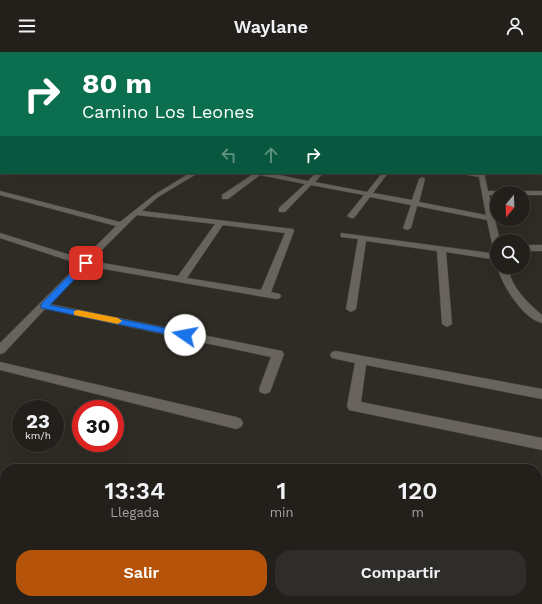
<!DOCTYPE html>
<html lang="es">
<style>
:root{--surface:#23201c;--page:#2f2d29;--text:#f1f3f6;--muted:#a3a3a3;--line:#403e3b;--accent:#b45309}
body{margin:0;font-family:"Work Sans",sans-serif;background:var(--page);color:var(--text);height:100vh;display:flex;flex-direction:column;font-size:15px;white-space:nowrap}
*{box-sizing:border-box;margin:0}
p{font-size:13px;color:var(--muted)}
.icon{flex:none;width:22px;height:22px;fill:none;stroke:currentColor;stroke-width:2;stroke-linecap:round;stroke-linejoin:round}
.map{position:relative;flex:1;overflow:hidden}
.sheet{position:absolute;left:0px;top:412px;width:542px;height:140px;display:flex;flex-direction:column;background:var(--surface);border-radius:16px 16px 0 0;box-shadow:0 4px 16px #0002,0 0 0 1px var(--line)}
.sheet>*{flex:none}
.banner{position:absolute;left:0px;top:0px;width:542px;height:122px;box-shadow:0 4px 16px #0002,0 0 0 1px var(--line);background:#0b6e4f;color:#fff;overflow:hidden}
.needle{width:26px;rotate:199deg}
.tools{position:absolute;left:490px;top:134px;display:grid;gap:8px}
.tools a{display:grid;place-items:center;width:40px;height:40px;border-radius:50%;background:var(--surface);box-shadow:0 4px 16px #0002,0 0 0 1px var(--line);font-size:20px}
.speed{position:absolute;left:12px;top:348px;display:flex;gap:8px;font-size:20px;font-weight:700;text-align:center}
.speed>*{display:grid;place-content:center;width:52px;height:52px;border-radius:50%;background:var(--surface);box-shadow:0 4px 16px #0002,0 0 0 1px var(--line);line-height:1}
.speed small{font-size:10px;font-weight:400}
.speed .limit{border:6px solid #d22;background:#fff;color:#111}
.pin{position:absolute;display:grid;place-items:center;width:34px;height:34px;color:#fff;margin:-17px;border-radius:8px;box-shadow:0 2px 6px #0006}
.me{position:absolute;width:44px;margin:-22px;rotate:282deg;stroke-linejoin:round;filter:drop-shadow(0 0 3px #0008)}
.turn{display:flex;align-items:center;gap:14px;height:84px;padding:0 16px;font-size:18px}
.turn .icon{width:52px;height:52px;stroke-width:2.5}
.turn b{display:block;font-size:28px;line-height:34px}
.lanes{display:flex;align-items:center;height:38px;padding:0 16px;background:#0003;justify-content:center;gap:20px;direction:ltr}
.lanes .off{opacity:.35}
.eta{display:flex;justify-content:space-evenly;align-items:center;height:68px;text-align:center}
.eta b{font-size:24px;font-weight:600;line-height:28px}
.primary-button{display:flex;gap:8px;margin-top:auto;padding:8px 16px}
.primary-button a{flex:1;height:46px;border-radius:16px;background:var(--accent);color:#fff;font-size:16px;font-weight:600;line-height:46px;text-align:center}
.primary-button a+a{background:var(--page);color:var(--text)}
header{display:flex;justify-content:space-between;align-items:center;height:52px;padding:0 16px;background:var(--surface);font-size:18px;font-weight:600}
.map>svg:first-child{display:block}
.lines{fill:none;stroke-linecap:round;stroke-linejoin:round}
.service-casing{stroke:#4b4743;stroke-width:1}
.minor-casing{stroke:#4b4743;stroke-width:1}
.service{fill:#68635d;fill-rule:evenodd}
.minor{fill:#68635d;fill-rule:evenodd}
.shaded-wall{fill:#472a15}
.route{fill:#1a73e8;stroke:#114b97}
.slow{fill:#f59e0b}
</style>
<header><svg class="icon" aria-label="menu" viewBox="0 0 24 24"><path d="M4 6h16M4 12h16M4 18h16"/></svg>Waylane<svg class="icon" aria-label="person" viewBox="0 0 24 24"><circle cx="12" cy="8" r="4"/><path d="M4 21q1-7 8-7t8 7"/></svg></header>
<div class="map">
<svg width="542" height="552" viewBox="0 0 542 552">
<rect width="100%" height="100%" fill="#2f2b25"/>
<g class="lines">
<defs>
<g id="service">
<rect x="0" y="75" width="1" height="2"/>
<rect x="0" y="91" width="1" height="2"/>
</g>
<g id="minor">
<rect x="541" y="112" width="1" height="5"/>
<path d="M190 121H198L158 145 142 159 293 177 294 179 271 240 280 242 281 244 280 246 276 247 87 214 50 252 282 299 284 302 270 340 265 342 260 340 259 337 271 305 45 257 4 301 0 302V291L79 212 0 186V181L83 207 116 174 0 143V139L120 170 154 143ZM137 163 215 172 178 224 91 209ZM223 173 285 181 261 238 187 226Z"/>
<polygon points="255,121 269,121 308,129 316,121 323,121 315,130 367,140 382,121 388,121 373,141 412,148 419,127 422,125 425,127 419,150 486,163 479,125 458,121 484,121 488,139 512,139 515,141 497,141 497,143 489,143 500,189 497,189 497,199 493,196 487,168 417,154 411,176 407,178 403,176 411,153 370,145 354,166 351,166 347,164 364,143 311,133 285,160 279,160 279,156 305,132 260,123 228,147 222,147 222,143"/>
<polygon points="523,139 542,139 542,143 523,143 523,141 520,141"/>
<polygon points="341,181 497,202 497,208 446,200 452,272 447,275 442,272 437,199 366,189 356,257 351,260 346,257 358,187 341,185"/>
<rect x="523" y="193" width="19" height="6"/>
<path d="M497 215H507C513 236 525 249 542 263V271C522 266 503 234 497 215Z"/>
<polygon points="336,299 542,337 542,347 366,313 361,350 542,386 542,398 349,358 347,354 355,311 332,306 330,303 332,300"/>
<polygon points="0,310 236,365 241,367 243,371 241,375 236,377 0,318"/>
<polygon points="537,514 542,515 542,533 537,532"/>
</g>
</defs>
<use href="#service" class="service-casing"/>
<use href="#minor" class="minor-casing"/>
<use href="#service" class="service"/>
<use href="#minor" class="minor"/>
</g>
<polygon class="shaded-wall" points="0,56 1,56 1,61 0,62"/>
<linearGradient id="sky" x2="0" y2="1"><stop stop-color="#1a1814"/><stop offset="0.42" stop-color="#474a51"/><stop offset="1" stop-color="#474a51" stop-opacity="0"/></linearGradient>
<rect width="542" height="133" fill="url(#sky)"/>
<polygon class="route" points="83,209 90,211 50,253 185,280 190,283 188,285 185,286 41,256 41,252"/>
<polygon class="slow" points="78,258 118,266 122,269 118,272 74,263 74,259"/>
</svg>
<div class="tools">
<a><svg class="needle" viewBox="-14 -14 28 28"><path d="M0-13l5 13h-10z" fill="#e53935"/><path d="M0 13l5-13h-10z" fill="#a3a3a3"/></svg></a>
<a><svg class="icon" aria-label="search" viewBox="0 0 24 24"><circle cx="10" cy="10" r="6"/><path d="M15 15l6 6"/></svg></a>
</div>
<div class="speed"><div>23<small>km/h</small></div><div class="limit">30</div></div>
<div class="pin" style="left:86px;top:211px;background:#d93025"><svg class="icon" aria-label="arrive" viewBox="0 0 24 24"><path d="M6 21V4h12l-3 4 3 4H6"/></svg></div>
<svg class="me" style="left:185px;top:283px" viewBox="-20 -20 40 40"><circle r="19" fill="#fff"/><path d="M0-13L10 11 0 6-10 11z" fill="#1a73e8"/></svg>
<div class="banner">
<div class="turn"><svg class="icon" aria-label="right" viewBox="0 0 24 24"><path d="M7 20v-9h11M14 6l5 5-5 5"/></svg><div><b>80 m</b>Camino Los Leones</div></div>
<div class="lanes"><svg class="icon off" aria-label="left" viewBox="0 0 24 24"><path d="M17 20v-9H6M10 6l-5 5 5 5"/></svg><svg class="icon off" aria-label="ahead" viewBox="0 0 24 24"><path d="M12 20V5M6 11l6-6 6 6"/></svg><svg class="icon" aria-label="right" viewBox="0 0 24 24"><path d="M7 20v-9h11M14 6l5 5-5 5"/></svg></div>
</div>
<section class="sheet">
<div class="eta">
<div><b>13:34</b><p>Llegada</p></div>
<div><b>1</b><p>min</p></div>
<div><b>120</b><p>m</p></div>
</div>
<div class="primary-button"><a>Salir</a><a>Compartir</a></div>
</section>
</div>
